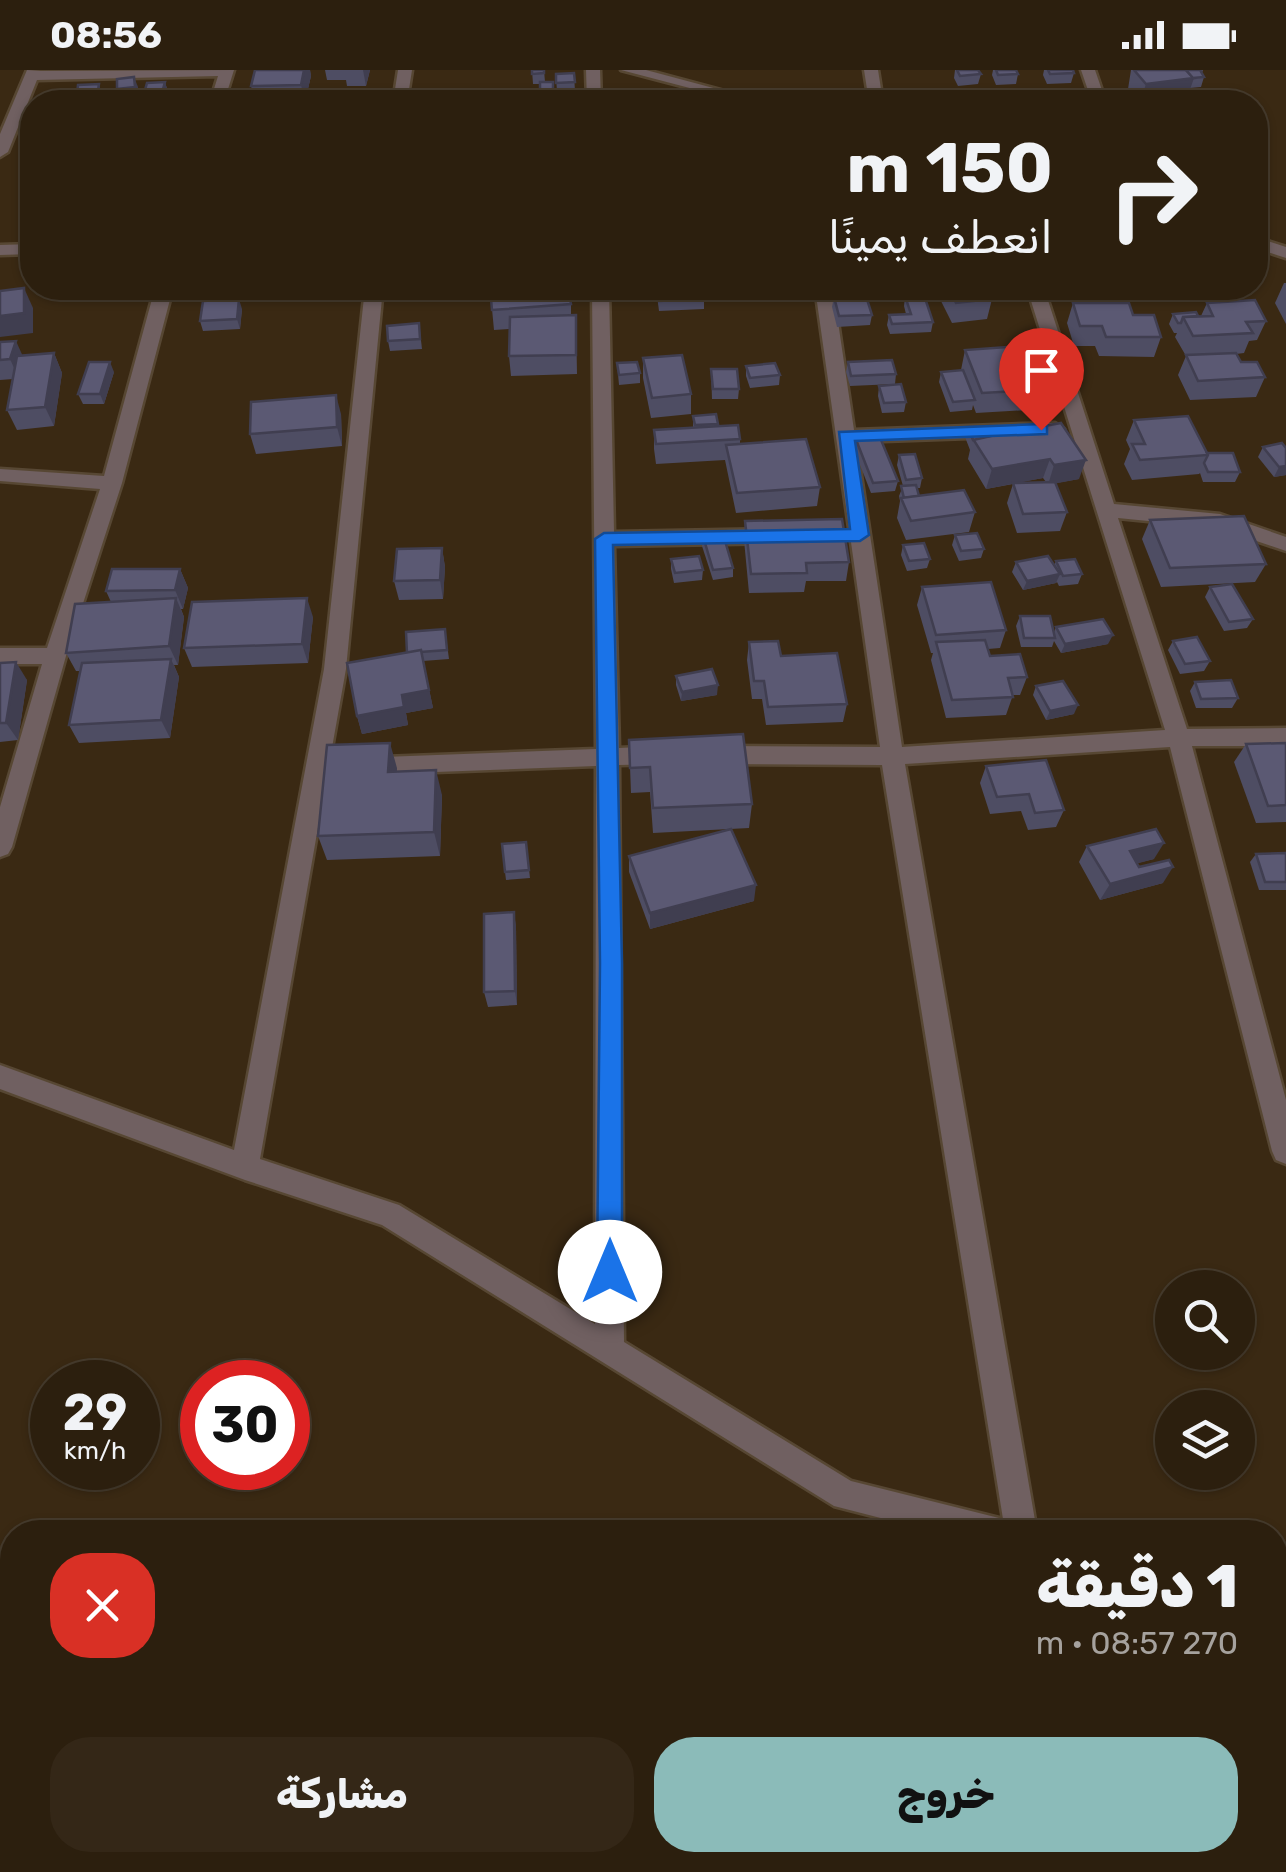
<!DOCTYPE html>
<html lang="ar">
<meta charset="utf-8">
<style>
:root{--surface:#2c1f0e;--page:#342717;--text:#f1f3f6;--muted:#a6a29e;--line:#483d2e;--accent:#8bbbb9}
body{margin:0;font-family:Rubik,"Noto Naskh Arabic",sans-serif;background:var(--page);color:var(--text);direction:rtl;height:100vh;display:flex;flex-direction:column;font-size:38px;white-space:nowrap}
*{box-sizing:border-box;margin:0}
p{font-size:32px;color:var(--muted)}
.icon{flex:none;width:55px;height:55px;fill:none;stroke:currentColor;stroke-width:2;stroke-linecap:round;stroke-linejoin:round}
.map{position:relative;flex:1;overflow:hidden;direction:ltr}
.panel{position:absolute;left:0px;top:1450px;width:1288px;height:352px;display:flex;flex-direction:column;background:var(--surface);border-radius:40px 40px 0 0;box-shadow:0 2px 8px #0004,0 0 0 2px var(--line);direction:rtl}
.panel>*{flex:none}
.hud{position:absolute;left:20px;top:20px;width:1248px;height:210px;border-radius:40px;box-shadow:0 2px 8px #0004,0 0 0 2px var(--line);direction:rtl;background:#2c1f0e;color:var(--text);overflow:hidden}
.tools{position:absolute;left:1155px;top:1200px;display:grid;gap:20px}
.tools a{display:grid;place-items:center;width:100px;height:100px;border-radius:50%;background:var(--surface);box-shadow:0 2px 8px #0004,0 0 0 2px var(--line);font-size:50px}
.speed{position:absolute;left:30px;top:1290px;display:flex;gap:20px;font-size:50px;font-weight:700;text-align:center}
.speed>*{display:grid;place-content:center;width:130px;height:130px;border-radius:50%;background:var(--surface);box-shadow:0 2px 8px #0004,0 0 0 2px var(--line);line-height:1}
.speed small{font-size:25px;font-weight:400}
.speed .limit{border:15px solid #d22;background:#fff;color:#111}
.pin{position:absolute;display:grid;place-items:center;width:85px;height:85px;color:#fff;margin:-102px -42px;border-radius:50% 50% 50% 0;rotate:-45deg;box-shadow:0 0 10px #0007}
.pin .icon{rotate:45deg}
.me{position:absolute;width:110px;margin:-55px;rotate:0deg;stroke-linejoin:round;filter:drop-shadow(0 0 8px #0008)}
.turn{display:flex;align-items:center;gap:35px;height:210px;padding:0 50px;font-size:45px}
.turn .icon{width:130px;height:130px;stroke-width:2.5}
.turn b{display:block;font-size:70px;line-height:85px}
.round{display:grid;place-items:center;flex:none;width:105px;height:105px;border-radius:40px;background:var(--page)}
.headline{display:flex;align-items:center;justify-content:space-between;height:170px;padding:0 50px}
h1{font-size:60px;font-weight:800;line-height:75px}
.action{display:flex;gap:20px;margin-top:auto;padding:20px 50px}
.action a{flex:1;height:115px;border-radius:40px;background:var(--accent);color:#111;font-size:40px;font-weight:800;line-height:115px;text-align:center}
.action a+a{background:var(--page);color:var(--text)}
.status{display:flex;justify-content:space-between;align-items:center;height:70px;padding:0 50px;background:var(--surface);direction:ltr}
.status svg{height:28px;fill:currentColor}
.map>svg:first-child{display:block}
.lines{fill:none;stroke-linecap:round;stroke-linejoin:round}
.minor-casing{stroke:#574733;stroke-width:5}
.minor{fill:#706061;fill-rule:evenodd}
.wall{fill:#4e4d63;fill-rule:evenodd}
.shaded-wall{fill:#403e50}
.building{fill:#5b5973;stroke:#403e50;stroke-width:2.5}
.route{fill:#1a73e8;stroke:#114b97;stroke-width:2.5}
</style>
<div class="status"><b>08:56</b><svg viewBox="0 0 49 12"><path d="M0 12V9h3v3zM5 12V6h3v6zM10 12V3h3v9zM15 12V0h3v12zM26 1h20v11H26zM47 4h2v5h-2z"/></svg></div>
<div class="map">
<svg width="1286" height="1802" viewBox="0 0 1286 1802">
<rect width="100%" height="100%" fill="#3a2913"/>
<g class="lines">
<defs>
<g id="minor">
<polygon points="27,0 41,1 234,0 224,32 210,32 218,6 37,10 8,82 0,87 0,64"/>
<polygon points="398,0 412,0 407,32 393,32"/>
<polygon points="586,0 600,0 601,32 587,32"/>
<polygon points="621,0 646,0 766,32 743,32"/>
<polygon points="864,0 878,0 883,32 869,32"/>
<polygon points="1081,0 1095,0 1106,32 1092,32"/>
<polygon points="1255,167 1286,177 1286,188 1255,178"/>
<polygon points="32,174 32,184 0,185 0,175"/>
<polygon points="155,218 173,218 122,413 66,586 12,777 8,784 0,787 0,737 42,594 0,594 0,578 47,578 100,419 0,411 0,399 104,406"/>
<path d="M365 218H383L346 599 330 689 596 679 592 218H609L614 462 774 459 784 466 774 473 614 476 619 678 661 676 672 685 661 694 619 695 624 1272 851 1411 1003 1449 882 695 716 694 705 685 716 676 880 677 815 218H833L854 360 1055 353 1064 359 1055 365 856 372 902 677 1165 660 1027 218H1044L1114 434 1220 444 1286 467V481L1218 458 1118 448 1187 659 1286 658V676H1192L1286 1030V1094L1276 1090 1272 1081 1170 677 905 694 1037 1462H935L834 1436 382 1155 245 1110 0 1019V995L234 1080 324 599ZM596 696 595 1254 399 1135 260 1089 327 706Z"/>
<polygon points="1275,1491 1286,1494 1286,1526 1275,1523"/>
</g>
</defs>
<use href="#minor" class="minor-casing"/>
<use href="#minor" class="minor"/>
</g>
<g class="wall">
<polygon points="255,0 310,0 311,6 305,32 255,32 251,16"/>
<polygon points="325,0 370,0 366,16 347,16 346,10 327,10"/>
<polygon points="532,0 544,0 545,12 553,12 554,30 541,31 540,14 533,14"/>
<polygon points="955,0 978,0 981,4 978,14 958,16 954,8"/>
<polygon points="993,0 1016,0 1018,4 1016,14 996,15 992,5"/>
<polygon points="1044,0 1073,0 1074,3 1071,13 1047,14 1043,5"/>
<polygon points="1131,0 1203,0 1202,3 1204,7 1201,17 1190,18 1187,28 1139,32 1128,19"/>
<polygon points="574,3 575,22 557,23 556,4"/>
<polygon points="165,12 168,22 166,29 149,30 145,20"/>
<polygon points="1284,213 1286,213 1286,254 1275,233"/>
<polygon points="89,218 140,218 139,224 92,228"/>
<polygon points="229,218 255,218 255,222 231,224"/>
<polygon points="259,218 282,218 280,226 262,227"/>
<polygon points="490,218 571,234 571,245 576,245 577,304 511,306 509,286 509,259 494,260"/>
<polygon points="656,218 702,218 704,229 704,239 659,241"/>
<polygon points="939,218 985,218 992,229 987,249 952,253 937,223"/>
<polygon points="905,226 933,252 931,262 890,264 887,255 889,245 906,244 904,236"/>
<polygon points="834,227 872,245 870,255 837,257 832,237"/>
<polygon points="1073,233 1133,245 1161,267 1154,287 1099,286 1095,276 1074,276 1067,253"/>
<polygon points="1207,233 1266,251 1257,270 1249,271 1244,283 1236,284 1241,292 1265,307 1256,327 1190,330 1178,305 1186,286 1175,267 1177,263 1174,263 1169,254 1173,244 1201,246"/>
<polygon points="242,239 240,259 203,261 200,251"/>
<polygon points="419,253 422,279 390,281 388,271"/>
<polygon points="0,272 22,285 54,283 62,303 54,356 17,360 7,340 13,309 0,310"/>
<polygon points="965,280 1035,320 1029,340 976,343 973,335 972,340 950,342 939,312 941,302 961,300"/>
<polygon points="643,288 691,324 691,344 651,348 643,308"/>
<polygon points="848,292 896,304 895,314 850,316 846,302"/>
<polygon points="617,293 640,303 640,313 619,315"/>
<polygon points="746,296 780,305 779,315 750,318 746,306"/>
<polygon points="711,299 739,319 738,329 712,329"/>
<polygon points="114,302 104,334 83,334 78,324"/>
<polygon points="879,316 906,332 904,342 882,343 878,326"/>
<polygon points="341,344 342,376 256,384 250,364"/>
<polygon points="693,346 718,354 718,356 740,369 740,374 820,417 817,436 736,443 725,390 656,394 654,379 654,360 693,358"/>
<polygon points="1134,350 1207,383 1240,402 1235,412 1203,412 1200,403 1199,404 1132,410 1124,394 1130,379 1126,370"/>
<path d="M1061 353 1079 409 1056 413 1067 442 1060 461 1017 463 1007 433 1013 414 986 419 968 389 970 380 965 367 968 357 995 365ZM1043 408 1046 412 1015 413Z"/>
<polygon points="855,367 898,411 895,421 871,423 853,377"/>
<polygon points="1263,377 1286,405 1274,407 1258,387"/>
<polygon points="899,385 922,408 920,418 917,418 919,426 975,442 969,462 906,470 897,448 900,431 899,426 903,416 897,395"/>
<polygon points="1150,450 1266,494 1255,512 1161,517 1142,469"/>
<polygon points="745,451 849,492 846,511 806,511 804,522 749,523 744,470"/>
<polygon points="955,465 984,479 981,488 959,491 952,475"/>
<polygon points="703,466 733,498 733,507 713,510 702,476"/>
<polygon points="903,475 930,489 927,498 907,501 901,485"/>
<polygon points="442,478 445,497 443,529 399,530 394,511"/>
<polygon points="671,489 703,500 702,510 674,513 671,499"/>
<polygon points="1056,491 1082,504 1078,514 1059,516 1057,512 1056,513 1023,520 1012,502 1016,492 1054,495"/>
<polygon points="180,499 188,518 183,539 181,539 184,547 178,595 174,595 179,607 170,668 79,673 69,655 80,601 76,601 66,583 111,532 106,521"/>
<polygon points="922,517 1006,560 1000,578 988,579 990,586 1027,607 1020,625 1013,625 1006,645 946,648 931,590 933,583 931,583 917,535"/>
<polygon points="1210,517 1253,549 1247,558 1224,561 1205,527"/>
<polygon points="1020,546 1054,562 1056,557 1108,574 1061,583 1054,571 1052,577 1021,577 1016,556"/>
<polygon points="313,547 308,593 192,597 184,578"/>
<polygon points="445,559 449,589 423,591 433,638 406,643 408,655 362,664 357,646 407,583"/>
<polygon points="1173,571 1210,591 1204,601 1180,604 1168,580"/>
<polygon points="749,572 781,586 847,634 843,652 766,655 762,629 752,629 747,590"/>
<polygon points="0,593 27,610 18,670 0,672"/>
<polygon points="676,606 717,625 681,631 676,615"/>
<polygon points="1195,612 1238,628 1232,638 1196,638 1190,621"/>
<polygon points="1036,616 1074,644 1046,650 1033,625"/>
<polygon points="629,670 752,734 749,758 653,763 650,722 631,723"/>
<polygon points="1286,673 1286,752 1256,753 1234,692 1246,674"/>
<polygon points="986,696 1064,740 1056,757 1028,760 1021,741 990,744 980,713"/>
<polygon points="397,698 397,702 442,725 440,786 327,790 318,766"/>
<polygon points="526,772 530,808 506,810 505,802"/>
<polygon points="1087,776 1154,789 1137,793 1139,797 1163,813 1100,830 1079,792"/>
<polygon points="1286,783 1286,820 1259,820 1250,792 1256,784"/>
<polygon points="629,786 754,831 650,859 629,802"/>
<polygon points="514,842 516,858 517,935 488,937 484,922"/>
</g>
<g class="shaded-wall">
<polygon points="304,0 310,0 311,6 305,32 301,15"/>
<polygon points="363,0 370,0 366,16"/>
<polygon points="134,7 138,17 138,27 120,29 117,19"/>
<polygon points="1194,8 1187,28 1140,32 1146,14"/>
<polygon points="165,12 168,22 166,29 163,19"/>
<polygon points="99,14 102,24 101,32 96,32"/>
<polygon points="24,218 33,238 33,263 0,267 0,246"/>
<polygon points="239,229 242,239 240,259 237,249"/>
<polygon points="16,271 25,291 19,309 10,289"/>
<polygon points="54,283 62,303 54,356 45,337"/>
<polygon points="110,292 114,302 104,334 100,324"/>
<polygon points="336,325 341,344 342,376 337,357"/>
<polygon points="1050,389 1043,408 986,419 992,399"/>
<polygon points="1086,390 1079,409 1048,415 1054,395"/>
<polygon points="1286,396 1286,405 1274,407 1279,397"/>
<polygon points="442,478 445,497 443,529 440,510"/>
<polygon points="180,499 188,518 183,539 175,520"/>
<polygon points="1060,504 1056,513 1023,520 1027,511"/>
<polygon points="176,528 184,547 178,595 169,576"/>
<polygon points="307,528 313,547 308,593 302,574"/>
<polygon points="1113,565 1108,574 1061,583 1065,574"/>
<polygon points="421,580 433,638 406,643 408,655 362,664 357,646 402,625"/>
<polygon points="171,589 179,607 170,668 161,650"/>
<polygon points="16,592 27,610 18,670 6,653"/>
<polygon points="718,615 717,625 681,631 682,622"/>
<polygon points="1078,635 1074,644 1046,650 1050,641"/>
<polygon points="390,673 397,698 395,727 388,702"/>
<polygon points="436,700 442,725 440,786 434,762"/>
<polygon points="1164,773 1154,789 1121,798 1130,781"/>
<polygon points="1173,797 1163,813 1100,830 1110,814"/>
<polygon points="756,815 754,831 650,859 650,843"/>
<polygon points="514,842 516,858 517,935 515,921"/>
</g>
<g class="building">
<polygon points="255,0 304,0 301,15 251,16"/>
<polygon points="532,0 544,0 544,3 532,4"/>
<polygon points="957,0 978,0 981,4 960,6"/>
<polygon points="996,0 1016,0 1018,4 998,5"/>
<polygon points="1048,0 1073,0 1074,3 1050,4"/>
<polygon points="1134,0 1186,0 1194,8 1146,14"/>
<polygon points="1186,0 1200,0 1204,7 1193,8"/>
<polygon points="574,3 575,12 556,13 556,4"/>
<polygon points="134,7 135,17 117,19 117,9"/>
<polygon points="165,12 163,19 145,20 147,13"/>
<polygon points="540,12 553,12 553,20 540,21"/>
<polygon points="99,14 96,32 74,32 75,30 61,31 62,24 77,23 78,15"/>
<polygon points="699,26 709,32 684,32"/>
<polygon points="24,218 24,243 0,246 0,221"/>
<polygon points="490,218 568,218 571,234 492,240"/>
<polygon points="657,218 702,218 704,229 659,231"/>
<polygon points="949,218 985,218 992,229 956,233"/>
<polygon points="924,225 933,252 892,254 889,245 911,244 905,226"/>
<polygon points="866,226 872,245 839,246 834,227"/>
<polygon points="239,229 237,249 200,251 203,231"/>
<polygon points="1255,230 1266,251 1246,252 1253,263 1193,266 1183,247 1213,246 1207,233"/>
<polygon points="1073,233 1129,233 1133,245 1154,245 1161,267 1106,267 1102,256 1080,256"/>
<polygon points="1196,242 1198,246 1183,247 1181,253 1178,253 1173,244"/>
<polygon points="576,245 576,285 509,286 510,247"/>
<polygon points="419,253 420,269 388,271 387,256"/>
<polygon points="16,271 10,289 0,290 0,272"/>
<polygon points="1020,276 1035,320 982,323 965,280"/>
<polygon points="54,283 45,337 7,340 17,286"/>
<polygon points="1236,283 1241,292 1257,292 1265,307 1198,311 1186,285"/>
<polygon points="682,285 691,324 652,328 643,288"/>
<polygon points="892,290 896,304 851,306 848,292"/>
<polygon points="89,292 110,292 100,324 78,324"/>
<polygon points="637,292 640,303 619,305 617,293"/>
<polygon points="775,293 780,305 750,308 746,296"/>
<polygon points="711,299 737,299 739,319 713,319"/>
<polygon points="963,300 975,330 953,332 941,302"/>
<polygon points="901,314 906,332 884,333 879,316"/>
<polygon points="336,325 337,357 250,364 251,332"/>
<polygon points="716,344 718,354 695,355 693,346"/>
<polygon points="1188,346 1208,385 1140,390 1132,374 1145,374 1134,350"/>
<polygon points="1061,353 1086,390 1054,395 1050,389 992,399 973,369"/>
<polygon points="738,355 740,369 656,374 654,360"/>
<polygon points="991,356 995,365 973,370 968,357"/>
<polygon points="879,365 898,411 873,413 855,367"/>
<polygon points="806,369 820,417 737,423 726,375"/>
<polygon points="1282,373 1286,378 1286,396 1279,397 1263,377"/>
<polygon points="1207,383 1233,383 1240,402 1208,402 1204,393 1208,385"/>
<polygon points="915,384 922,408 906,410 899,385"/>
<polygon points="1055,412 1067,442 1023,444 1013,413"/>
<polygon points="916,415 919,426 904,428 901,416"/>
<polygon points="964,420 975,442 911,451 901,428"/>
<polygon points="1244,446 1266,494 1170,498 1150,450"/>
<polygon points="842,449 849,492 806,493 807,503 751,504 745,451"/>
<polygon points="977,463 984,479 961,481 955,465"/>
<polygon points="723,464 733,498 713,500 703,466"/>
<polygon points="924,473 930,489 909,491 903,475"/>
<polygon points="442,478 440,510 394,511 397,479"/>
<polygon points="699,486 703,500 675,503 671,489"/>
<polygon points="1048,486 1060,504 1027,511 1016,492"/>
<polygon points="1075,489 1082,504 1063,506 1056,491"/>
<polygon points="112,499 180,499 175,520 106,521"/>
<polygon points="991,512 1006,560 936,565 922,517"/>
<polygon points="1232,514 1253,549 1229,552 1210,517"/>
<polygon points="176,528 169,576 66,583 75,534"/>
<polygon points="307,528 302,574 184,578 192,532"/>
<polygon points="1020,546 1050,546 1055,568 1024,568"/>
<polygon points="1103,549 1113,565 1065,574 1056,557"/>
<polygon points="445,559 447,580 407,583 406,562"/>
<polygon points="1197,567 1210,591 1185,594 1173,571"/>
<polygon points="985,570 990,586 1020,584 1027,607 1008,608 1013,627 952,630 936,572"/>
<polygon points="778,571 781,586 837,583 847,634 768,637 764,611 754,611 749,572"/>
<polygon points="421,580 429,620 402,625 404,637 357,646 347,593"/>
<polygon points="171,589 161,650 69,655 82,593"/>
<polygon points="16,592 6,653 0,653 0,593"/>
<polygon points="712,599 718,615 682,622 676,606"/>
<polygon points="1231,610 1238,628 1201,629 1195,612"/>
<polygon points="1063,611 1078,635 1050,641 1036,616"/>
<polygon points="743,664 752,734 653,738 650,697 630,698 629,670"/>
<polygon points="390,673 388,702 436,700 434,762 318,766 327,675"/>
<polygon points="1286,673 1286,735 1268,736 1246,674"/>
<polygon points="1046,690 1064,740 1035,743 1029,724 997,727 986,696"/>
<polygon points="731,759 756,815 650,843 629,786"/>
<polygon points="1156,759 1164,773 1130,781 1139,797 1169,790 1173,797 1110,814 1087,776"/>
<polygon points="526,772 529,800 505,802 502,774"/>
<polygon points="1286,783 1286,812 1265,812 1256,784"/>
<polygon points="514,842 515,921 484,922 484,844"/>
</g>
<polygon class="route" points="1041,354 1047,356 1047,364 855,371 869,465 860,471 613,475 622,893 622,1202 619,1211 610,1215 600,1211 597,1202 600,893 595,469 604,463 850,459 839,362"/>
</svg>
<div class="tools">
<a><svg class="icon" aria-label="search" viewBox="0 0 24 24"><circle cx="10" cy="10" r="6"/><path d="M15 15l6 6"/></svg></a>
<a><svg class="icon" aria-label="layers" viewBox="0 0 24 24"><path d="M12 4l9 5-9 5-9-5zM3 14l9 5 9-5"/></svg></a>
</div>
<div class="speed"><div>29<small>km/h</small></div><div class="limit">30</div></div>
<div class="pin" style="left:1041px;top:360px;background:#d93025"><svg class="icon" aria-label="arrive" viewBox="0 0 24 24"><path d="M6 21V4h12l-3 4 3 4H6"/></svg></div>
<svg class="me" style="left:610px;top:1202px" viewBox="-20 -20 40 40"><circle r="19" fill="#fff"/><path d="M0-13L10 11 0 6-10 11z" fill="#1a73e8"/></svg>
<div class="hud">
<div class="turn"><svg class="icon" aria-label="right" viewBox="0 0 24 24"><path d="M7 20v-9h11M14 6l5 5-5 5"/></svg><div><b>150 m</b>انعطف يمينًا</div></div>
</div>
<section class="panel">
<div class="headline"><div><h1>1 دقيقة</h1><p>270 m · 08:57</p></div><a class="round" style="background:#d93025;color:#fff"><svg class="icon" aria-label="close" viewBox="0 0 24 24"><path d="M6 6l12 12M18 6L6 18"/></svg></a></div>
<div class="action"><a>خروج</a><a>مشاركة</a></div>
</section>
</div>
